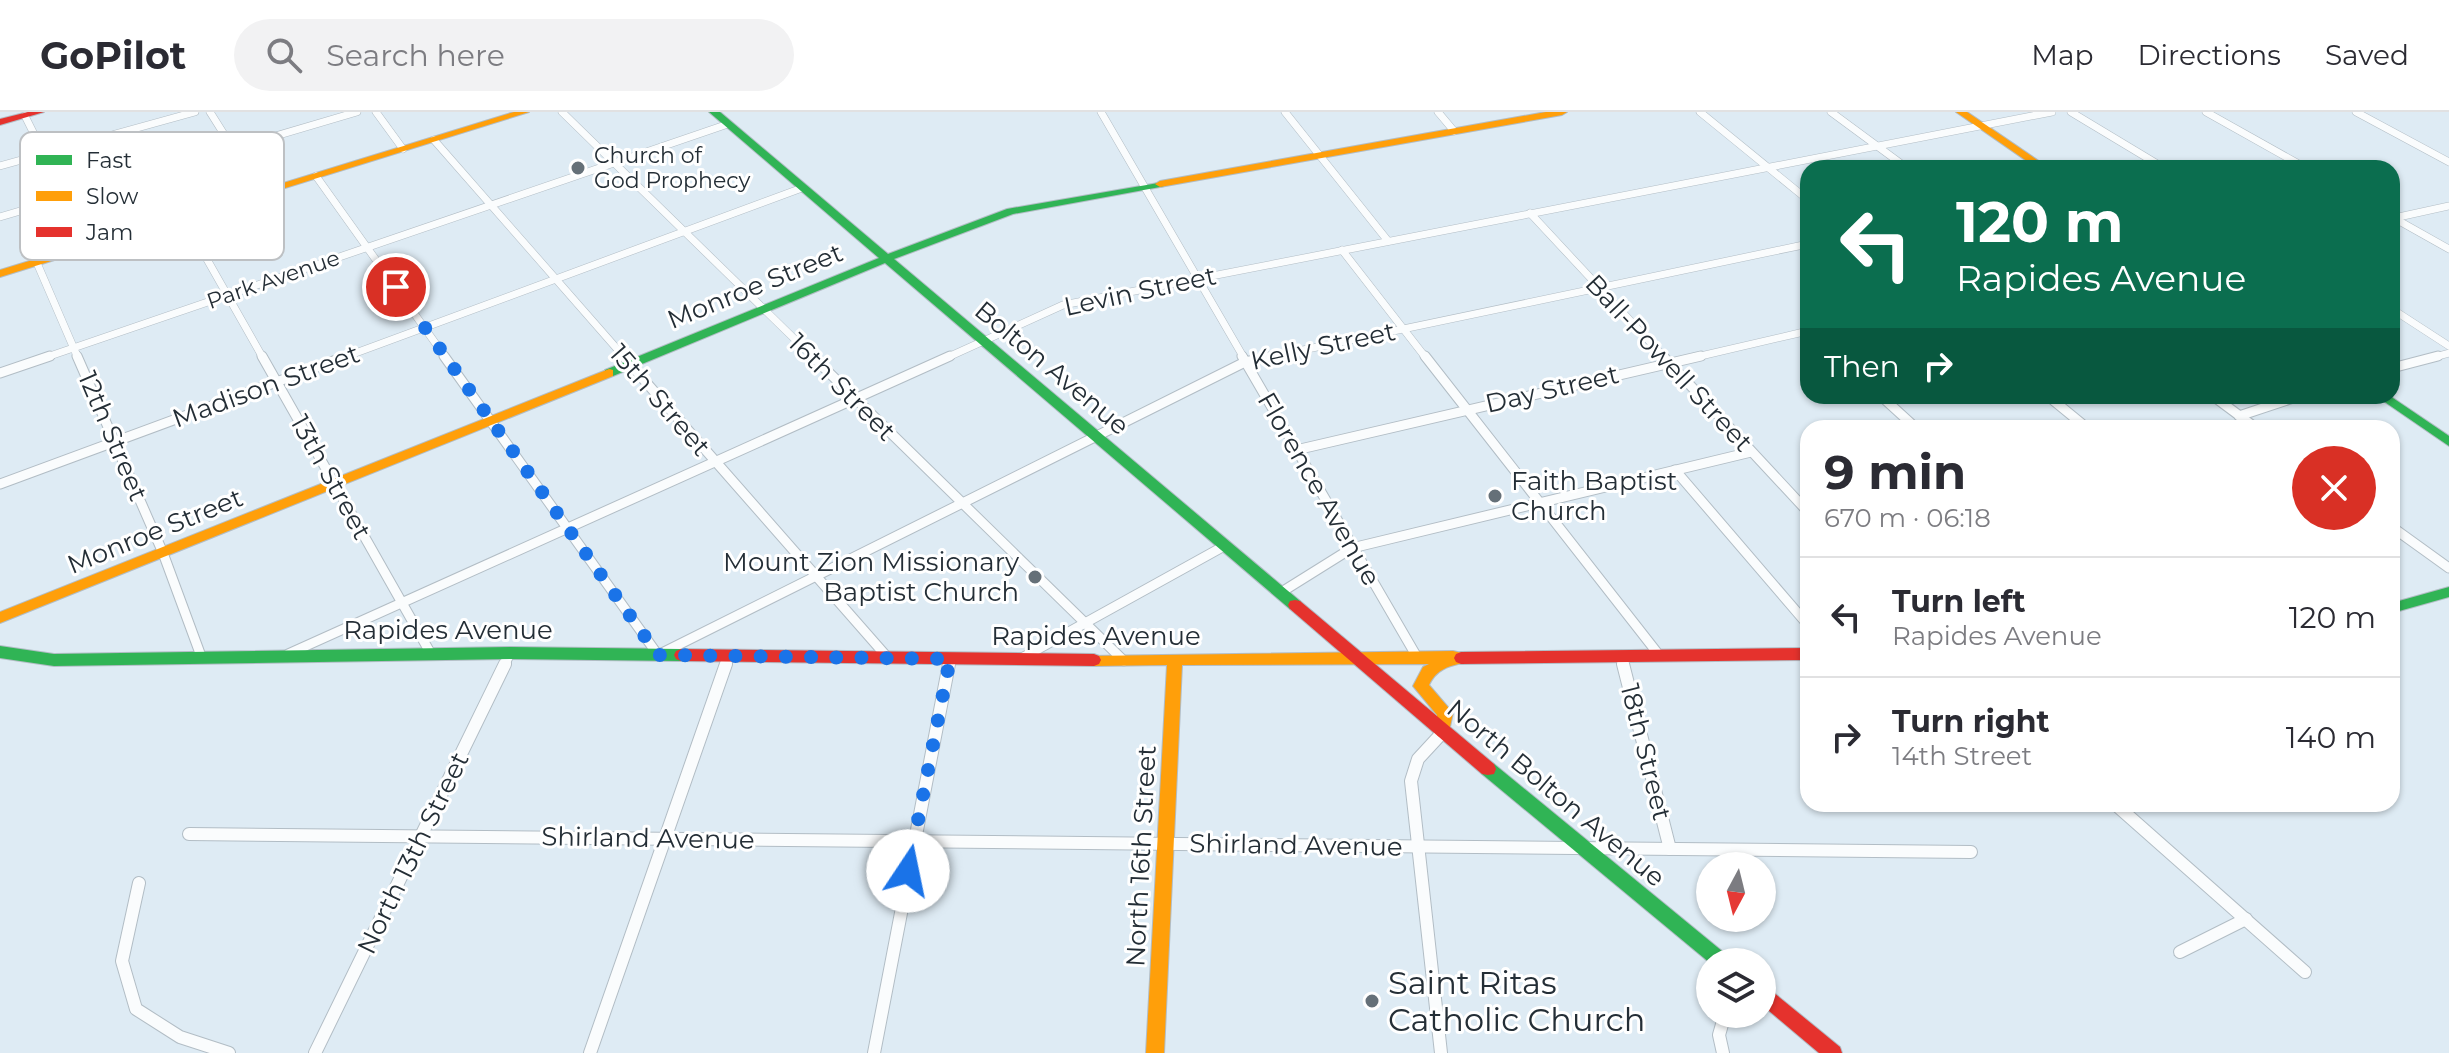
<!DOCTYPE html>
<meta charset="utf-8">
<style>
:root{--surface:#fff;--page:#f2f2f3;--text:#2b2b33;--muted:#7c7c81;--line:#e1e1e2}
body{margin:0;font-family:Montserrat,sans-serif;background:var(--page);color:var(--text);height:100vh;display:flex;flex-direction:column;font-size:30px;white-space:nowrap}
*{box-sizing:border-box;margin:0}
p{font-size:26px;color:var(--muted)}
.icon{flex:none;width:44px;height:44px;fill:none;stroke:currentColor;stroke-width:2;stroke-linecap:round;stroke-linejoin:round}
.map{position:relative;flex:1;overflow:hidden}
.drawer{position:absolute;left:1800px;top:308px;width:600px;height:392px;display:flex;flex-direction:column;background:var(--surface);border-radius:24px;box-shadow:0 2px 6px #0004}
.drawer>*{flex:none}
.guide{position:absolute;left:1800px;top:48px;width:600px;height:244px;border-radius:24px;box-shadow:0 2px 6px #0004;background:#0b6e4f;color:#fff;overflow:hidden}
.needle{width:52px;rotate:187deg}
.controls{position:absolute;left:1696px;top:740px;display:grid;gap:16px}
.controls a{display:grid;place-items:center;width:80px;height:80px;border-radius:50%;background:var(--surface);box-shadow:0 2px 6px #0004;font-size:40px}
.pin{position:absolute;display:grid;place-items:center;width:68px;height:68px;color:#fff;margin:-34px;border:4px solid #fff;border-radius:50%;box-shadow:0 2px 8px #0007}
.me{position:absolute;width:88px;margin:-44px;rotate:11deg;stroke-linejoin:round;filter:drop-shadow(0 0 6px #0008)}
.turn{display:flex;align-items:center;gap:28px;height:168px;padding:0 24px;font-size:36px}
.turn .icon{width:104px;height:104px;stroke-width:2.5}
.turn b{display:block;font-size:56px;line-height:68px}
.then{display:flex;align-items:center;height:76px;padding:0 24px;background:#0003;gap:16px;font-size:30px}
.round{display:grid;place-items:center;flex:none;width:84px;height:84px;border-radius:42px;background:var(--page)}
.overview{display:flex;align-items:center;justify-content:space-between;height:136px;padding:0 24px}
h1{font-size:48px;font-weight:700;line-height:60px}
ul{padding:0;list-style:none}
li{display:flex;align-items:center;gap:24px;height:120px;padding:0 24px;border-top:2px solid var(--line)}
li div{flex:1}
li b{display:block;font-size:30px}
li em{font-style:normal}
header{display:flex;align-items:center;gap:48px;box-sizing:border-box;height:112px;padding:0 40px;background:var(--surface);border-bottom:2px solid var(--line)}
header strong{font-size:38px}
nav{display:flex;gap:44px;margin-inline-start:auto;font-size:28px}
.search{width:560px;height:72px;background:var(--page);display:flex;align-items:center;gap:20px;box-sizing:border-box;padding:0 28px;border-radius:44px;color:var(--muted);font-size:30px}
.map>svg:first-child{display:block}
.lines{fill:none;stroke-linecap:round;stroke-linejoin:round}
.street-far2-casing{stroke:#b2bdc5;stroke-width:8}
.street-far1-casing{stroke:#b2bdc5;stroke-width:11}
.street-casing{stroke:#b2bdc5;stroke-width:14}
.fast-casing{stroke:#b2bdc5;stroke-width:2}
.slow-casing{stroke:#b2bdc5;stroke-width:2}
.jam-casing{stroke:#b2bdc5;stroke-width:2}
.street-far2{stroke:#fafcfd;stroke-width:7}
.street-far1{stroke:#fafcfd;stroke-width:9}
.street{stroke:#fafcfd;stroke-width:12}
.fast{fill:#30b455;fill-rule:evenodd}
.slow{fill:#ff9f0a;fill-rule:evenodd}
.jam{fill:#e5322d;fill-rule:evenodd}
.route{stroke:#1a73e8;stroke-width:14;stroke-dasharray:0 25.2}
.poi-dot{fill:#657078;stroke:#fff;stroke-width:3}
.labels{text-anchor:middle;stroke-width:6;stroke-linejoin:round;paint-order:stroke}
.far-poi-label{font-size:22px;fill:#242e36;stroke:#fff;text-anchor:start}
.far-street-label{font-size:22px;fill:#242e36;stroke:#fff}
.street-label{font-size:26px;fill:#242e36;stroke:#fff}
.poi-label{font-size:26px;fill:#242e36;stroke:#fff;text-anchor:start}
.near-poi-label{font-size:32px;fill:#242e36;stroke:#fff;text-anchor:start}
.key{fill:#fff;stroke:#bdc0c3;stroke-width:2}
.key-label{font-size:22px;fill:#242e36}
</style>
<header>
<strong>GoPilot</strong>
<div class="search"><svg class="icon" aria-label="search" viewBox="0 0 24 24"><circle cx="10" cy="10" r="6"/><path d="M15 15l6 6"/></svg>Search here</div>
<nav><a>Map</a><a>Directions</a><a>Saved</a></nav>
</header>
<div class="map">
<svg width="2449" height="941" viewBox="0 0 2449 941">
<rect width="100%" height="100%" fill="#deebf4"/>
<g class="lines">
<defs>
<g id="street-far2">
<polyline points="210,0 261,81"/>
<polyline points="376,0 403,37"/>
<polyline points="562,0 814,246"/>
<polyline points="1101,0 1244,246"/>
<polyline points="1285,0 1388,129"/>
<polyline points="1438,0 1454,19"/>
<polyline points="1700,0 1808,88"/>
<polyline points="1831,0 1907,56"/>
<polyline points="2071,0 2164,56"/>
<polyline points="2206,0 2306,56"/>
<polyline points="2356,0 2449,50"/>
<polyline points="25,4 90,134"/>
<polyline points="434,28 625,246"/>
<polyline points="0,54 195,0"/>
<polyline points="316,64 446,246"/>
<polyline points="1530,101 1665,246"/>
<polyline points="0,105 357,0"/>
<polyline points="183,105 263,246"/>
<polyline points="2392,105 2449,137"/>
<polyline points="2394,106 2449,94"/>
<polyline points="1342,138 1426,246"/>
<polyline points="37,151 78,246"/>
<polyline points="2392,197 2449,234"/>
<polyline points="44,246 728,12"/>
<polyline points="342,246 802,76"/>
<polyline points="946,246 1063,193 2052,0"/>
<polyline points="1265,246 1808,132"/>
<polyline points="1692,246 1808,219"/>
<polyline points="2431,246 2449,241"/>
</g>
<g id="street-far1">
<polyline points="77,244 163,441 201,544"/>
<polyline points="262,244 431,542"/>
<polyline points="444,244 658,543 1245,250 1274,244"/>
<polyline points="623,244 888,546"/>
<polyline points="812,244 1124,549"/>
<polyline points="1242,244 1417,545"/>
<polyline points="1425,244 1659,543"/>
<polyline points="1663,244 1808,400"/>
<polyline points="2392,256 2438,244"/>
<polyline points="0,261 50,244"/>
<polyline points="1881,284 1916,316"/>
<polyline points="2048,284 2087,316"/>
<polyline points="2213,284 2256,316"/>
<polyline points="2239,304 2299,284"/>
<polyline points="1296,338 1701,244"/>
<polyline points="1675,358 1808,513"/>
<polyline points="0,372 347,244"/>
<polyline points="2392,415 2449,456"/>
<polyline points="1280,481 1352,436 1751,340"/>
<polyline points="288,542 950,244"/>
<polyline points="1621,544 1624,554"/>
<polyline points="1020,547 1226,433"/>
<polyline points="504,554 510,541"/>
<polyline points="725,554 729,544"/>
<polyline points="949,554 950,547"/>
</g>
<g id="street">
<polyline points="1623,552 1670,737"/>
<polyline points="2115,692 2305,860"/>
<polyline points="189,722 1971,740"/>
<polyline points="139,771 122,849 136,897 180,925 229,941"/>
<polyline points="2180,840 2246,807"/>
<polyline points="315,941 505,552"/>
<polyline points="590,941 726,552"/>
<polyline points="874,941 949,552"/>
<polyline points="1441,941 1411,669 1418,647 1443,620"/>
<polyline points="1723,941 1719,923 1725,902"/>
</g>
<g id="fast">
<polygon points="709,0 720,0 888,142 1007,97 1164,70 1164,74 1160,75 1013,102 894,147 1300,489 1302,493 1300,497 1290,497 885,151 613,264 605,264 605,258 879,146"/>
<polygon points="2376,284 2390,284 2449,324 2449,334"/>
<polygon points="2449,475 2449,485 2392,501 2392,491"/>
<polygon points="0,534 54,542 510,535 681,537 686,539 688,543 686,547 681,549 510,547 54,554 0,546"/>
<polygon points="1488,651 1494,652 1728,844 1731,850 1710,851 1482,662 1480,657 1482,652"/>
</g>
<g id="slow">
<polygon points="514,0 529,0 0,165 0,158"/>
<polygon points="1546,0 1567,0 1562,3 1160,75 1155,72 1160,69"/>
<polygon points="1956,0 1967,0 2049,56 2037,56"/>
<polygon points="609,257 613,258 613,264 0,511 0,500"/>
<path d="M1453 539 1466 542 1468 546 1466 550C1450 554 1437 556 1429 573L1453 601 1448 624 1443 626 1438 624 1435 620 1437 603 1413 574 1423 555 1429 552 1182 553 1164 941H1146L1167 553 1094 554 1089 552 1087 548 1089 544Z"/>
</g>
<g id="jam">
<polygon points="28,0 44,0 0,13 0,7"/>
<polygon points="1295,488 1300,489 1494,652 1496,657 1494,662 1488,663 1482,662 1290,497 1288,493 1290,489"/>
<polygon points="1808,536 1808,548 1461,552 1456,550 1454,546 1456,542 1461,540"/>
<polygon points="681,537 1094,542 1099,544 1101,548 1099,552 1094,554 681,549 676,547 674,543 676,539"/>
<polygon points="1762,874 1768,876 1840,935 1842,941 1819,941 1762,893"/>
</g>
</defs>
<use href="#street-far2" class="street-far2-casing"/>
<use href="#street-far1" class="street-far1-casing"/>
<use href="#street" class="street-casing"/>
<use href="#fast" class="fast-casing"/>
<use href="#slow" class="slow-casing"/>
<use href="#jam" class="jam-casing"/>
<use href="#street-far2" class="street-far2"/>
<use href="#street-far1" class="street-far1"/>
<use href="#street" class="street"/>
<use href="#fast" class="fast"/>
<use href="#slow" class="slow"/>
<use href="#jam" class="jam"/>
</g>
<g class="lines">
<polyline class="route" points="396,175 658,543 950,547 908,759"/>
</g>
<g class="poi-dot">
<circle cx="578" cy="56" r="8"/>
<circle cx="1495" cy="384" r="8"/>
<circle cx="1035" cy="465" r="8"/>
<circle cx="1372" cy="889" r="8"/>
</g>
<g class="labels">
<g class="far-poi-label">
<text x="594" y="51">Church of<tspan x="594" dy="25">God Prophecy</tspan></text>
</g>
<g class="far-street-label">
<text transform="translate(273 167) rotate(-19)" y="8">Park Avenue</text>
</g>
<g class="street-label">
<text transform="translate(755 174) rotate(-22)" y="9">Monroe Street</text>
<text transform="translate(1140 179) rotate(-12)" y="9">Levin Street</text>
<text transform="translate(1323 234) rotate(-12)" y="9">Kelly Street</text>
<text transform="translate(1669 251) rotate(47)" y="9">Ball-Powell Street</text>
<text transform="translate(1052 256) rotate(40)" y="9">Bolton Avenue</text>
<text transform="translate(266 274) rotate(-20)" y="9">Madison Street</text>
<text transform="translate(842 275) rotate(45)" y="9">16th Street</text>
<text transform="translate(1552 277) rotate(-13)" y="9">Day Street</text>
<text transform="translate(660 288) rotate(49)" y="9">15th Street</text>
<text transform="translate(113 324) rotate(67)" y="9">12th Street</text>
<text transform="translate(331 365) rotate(61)" y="9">13th Street</text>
<text transform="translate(1319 377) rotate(60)" y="9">Florence Avenue</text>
<text transform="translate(155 419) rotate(-22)" y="9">Monroe Street</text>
<text x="448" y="527">Rapides Avenue</text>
<text x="1096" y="533">Rapides Avenue</text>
<text transform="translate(1646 640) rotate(76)" y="9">18th Street</text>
<text transform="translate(1556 681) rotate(40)" y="9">North Bolton Avenue</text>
<text transform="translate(648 726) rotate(1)" y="9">Shirland Avenue</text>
<text transform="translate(1296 733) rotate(1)" y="9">Shirland Avenue</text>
<text transform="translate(413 741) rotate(-64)" y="9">North 13th Street</text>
<text transform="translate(1141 744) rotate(-87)" y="9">North 16th Street</text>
</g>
<g class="poi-label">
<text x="1511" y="378">Faith Baptist<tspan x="1511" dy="30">Church</tspan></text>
<text x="1019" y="459" text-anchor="end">Mount Zion Missionary<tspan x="1019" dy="30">Baptist Church</tspan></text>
</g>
<g class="near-poi-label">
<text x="1388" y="882">Saint Ritas<tspan x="1388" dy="37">Catholic Church</tspan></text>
</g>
</g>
<rect x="20" y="20" width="264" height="128" rx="12" class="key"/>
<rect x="36" y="43" width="36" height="10" fill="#30b455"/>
<rect x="36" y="79" width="36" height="10" fill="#ff9f0a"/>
<rect x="36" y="115" width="36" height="10" fill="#e5322d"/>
<g class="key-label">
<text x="86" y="56">Fast</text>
<text x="86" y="92">Slow</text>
<text x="86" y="128">Jam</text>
</g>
</svg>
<div class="controls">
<a><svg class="needle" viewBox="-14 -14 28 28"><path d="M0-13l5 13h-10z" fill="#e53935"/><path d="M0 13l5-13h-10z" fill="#7c7c81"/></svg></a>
<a><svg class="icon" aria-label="layers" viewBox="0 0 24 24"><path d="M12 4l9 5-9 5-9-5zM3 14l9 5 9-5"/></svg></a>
</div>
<div class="pin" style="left:396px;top:175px;background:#d93025"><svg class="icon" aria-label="arrive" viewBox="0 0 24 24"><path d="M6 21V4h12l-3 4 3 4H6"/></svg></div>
<svg class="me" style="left:908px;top:759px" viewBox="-20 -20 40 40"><circle r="19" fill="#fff"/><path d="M0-13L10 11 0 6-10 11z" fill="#1a73e8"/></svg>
<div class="guide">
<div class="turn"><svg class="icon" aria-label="left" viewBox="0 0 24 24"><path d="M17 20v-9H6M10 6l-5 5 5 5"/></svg><div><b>120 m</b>Rapides Avenue</div></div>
<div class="then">Then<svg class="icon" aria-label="right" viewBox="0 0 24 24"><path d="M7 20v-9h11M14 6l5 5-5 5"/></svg></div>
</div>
<section class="drawer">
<div class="overview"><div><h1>9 min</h1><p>670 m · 06:18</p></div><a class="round" style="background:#d93025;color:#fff"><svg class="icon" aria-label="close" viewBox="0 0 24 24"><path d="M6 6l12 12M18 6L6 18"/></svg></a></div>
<ul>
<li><svg class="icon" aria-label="left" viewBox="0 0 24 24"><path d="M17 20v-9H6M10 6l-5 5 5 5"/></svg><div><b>Turn left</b><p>Rapides Avenue</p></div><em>120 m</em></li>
<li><svg class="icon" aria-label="right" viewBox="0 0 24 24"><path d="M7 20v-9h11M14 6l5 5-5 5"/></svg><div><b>Turn right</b><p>14th Street</p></div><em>140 m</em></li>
</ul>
</section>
</div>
